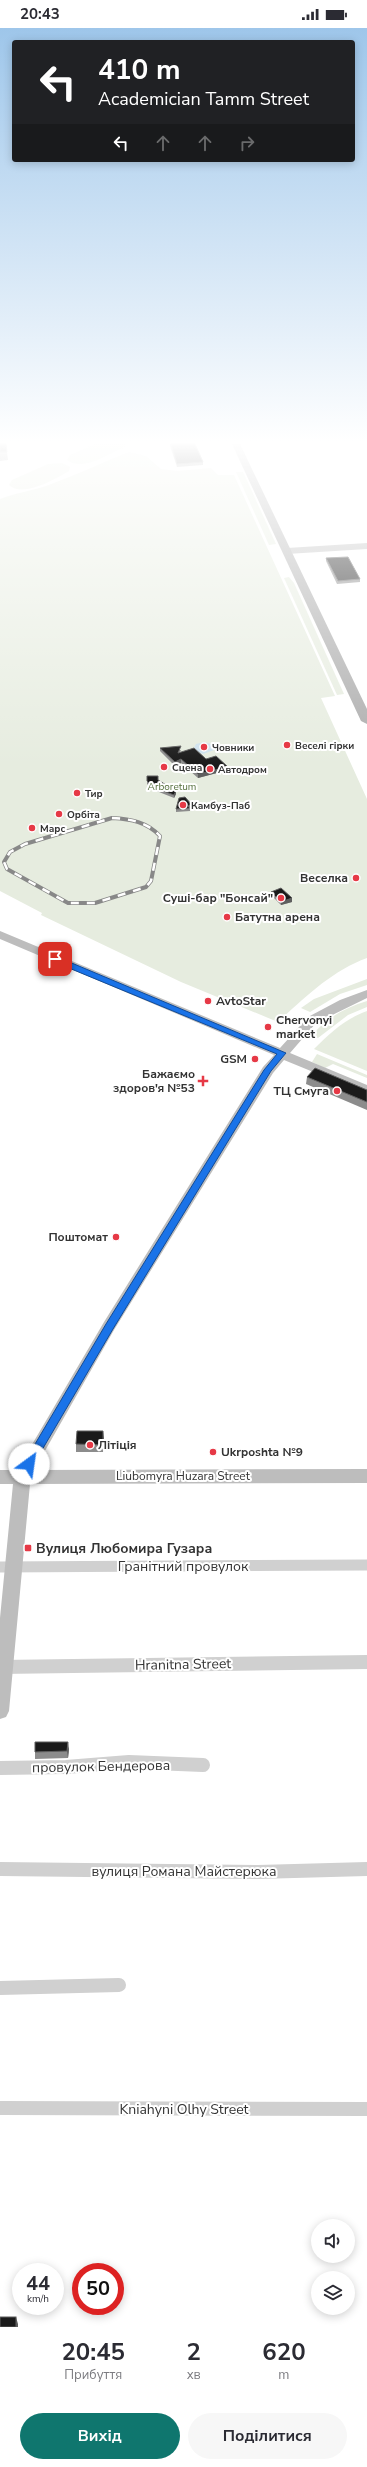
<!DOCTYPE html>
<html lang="uk">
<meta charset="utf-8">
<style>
:root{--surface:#fff;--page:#f7f7f7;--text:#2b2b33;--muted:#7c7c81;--accent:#0f766e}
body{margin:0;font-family:"Nunito Sans",sans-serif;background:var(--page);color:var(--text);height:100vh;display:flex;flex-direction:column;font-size:15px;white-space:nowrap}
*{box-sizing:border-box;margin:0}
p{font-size:13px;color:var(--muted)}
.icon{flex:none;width:22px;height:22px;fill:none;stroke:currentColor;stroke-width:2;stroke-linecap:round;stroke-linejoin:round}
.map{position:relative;height:2299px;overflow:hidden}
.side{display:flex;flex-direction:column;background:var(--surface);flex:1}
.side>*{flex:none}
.banner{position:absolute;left:12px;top:12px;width:343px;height:122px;border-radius:4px;box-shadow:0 2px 10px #0003;background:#202124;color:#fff;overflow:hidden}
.tools{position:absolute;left:311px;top:2191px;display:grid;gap:8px}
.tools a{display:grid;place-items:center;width:44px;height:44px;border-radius:50%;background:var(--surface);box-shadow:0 2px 10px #0003;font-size:20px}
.speed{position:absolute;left:12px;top:2235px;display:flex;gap:8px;font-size:20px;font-weight:700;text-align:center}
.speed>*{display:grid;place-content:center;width:52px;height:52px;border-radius:50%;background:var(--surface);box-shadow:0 2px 10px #0003;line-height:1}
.speed small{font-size:10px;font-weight:400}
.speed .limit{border:6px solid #d22;background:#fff;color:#111}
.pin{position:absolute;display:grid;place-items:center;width:34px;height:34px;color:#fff;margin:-17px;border-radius:8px;box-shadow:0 2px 6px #0006}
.me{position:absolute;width:44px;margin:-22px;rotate:31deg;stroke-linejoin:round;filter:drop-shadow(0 0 3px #0008)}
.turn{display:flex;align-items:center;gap:14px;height:84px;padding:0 20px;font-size:18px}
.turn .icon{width:52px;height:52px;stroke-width:2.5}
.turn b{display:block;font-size:28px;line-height:34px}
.lanes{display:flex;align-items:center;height:38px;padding:0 20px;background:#0003;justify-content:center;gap:20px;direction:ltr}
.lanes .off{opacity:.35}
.eta{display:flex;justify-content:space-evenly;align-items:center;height:68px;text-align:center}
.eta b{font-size:24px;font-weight:700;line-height:28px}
.primary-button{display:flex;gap:8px;margin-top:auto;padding:8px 20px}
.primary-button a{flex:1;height:46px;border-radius:24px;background:var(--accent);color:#fff;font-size:16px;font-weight:700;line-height:46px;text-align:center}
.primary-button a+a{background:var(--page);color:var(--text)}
.status{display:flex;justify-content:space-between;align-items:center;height:28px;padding:0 20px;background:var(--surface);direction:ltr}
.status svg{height:11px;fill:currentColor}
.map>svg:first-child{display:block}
.green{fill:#e6ecdf}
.water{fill:#cfe2ee}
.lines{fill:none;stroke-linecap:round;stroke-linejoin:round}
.street-far1{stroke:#d0d0d0;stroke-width:11}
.street{stroke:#d0d0d0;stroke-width:14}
.secondary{fill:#bdbdbd;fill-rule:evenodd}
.primary{fill:#ababab;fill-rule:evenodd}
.rail-casing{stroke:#888;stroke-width:4}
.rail{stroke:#fff;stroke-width:2.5;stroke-dasharray:8;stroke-linecap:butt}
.wall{fill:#8c8c8c}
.shaded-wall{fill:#5f5f5f}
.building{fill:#1a1a1a;stroke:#5f5f5f}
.route{fill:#1a73e8;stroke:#114b97}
.poi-dot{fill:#e63946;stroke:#fff;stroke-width:1.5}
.labels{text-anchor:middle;stroke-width:4;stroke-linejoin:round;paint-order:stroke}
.far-poi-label{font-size:10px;font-weight:bold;fill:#333;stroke:#fff;text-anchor:start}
.far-park-label{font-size:10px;fill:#56703f;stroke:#fff}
.poi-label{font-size:12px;font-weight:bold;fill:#333;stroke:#fff;text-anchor:end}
.street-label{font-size:12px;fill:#333;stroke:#fff}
.near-poi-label{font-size:14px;font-weight:bold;fill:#333;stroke:#fff;text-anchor:start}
.near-street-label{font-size:14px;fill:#333;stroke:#fff}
</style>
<div class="status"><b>20:43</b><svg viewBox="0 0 49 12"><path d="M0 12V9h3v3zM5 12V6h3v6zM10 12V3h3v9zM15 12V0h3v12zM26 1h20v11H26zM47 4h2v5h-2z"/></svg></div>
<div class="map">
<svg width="367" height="2299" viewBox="0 0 367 2299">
<rect width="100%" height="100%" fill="#fff"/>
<g class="green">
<path d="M95 416H126L123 420C108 426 82 444 67 432L70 427Z"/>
<path d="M129 424 146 428 161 441 177 443 211 440 218 447H234L335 668 321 670 367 771V930C333 942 304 970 278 994L181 954 41 887 42 885 0 863V471C15 465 31 463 46 458 74 448 101 435 129 424Z"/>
<path d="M62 435 70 439 69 443C55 451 23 470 9 457L12 452 48 436Z"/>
<polygon points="236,444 243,444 276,516 269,517"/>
<polygon points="289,549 294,555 344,666 337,667 284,550"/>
<polygon points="367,951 367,957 340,966 310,984 301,980 314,971"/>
<path d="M367 973V979L348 987 318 1010 312 1008C325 990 347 979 367 973Z"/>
<path d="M367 983V1043L314 1021C330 1005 345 991 367 983Z"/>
<polygon points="317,1026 367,1047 367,1050 333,1036 325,1040 312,1034"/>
</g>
<polygon class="water" points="204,714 211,716 214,722 203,726 193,722 196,716"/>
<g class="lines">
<polyline class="street-far1" points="0,1539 367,1537"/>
<g class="street">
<polyline points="0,1639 367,1634"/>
<polyline points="0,1740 66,1739 129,1734 203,1737"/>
<polyline points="0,1841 258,1844 367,1841"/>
<polyline points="0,1960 119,1957"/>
<polyline points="0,2080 367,2081"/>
</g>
<g class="secondary">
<polygon points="367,515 367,521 287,526 283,523 287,520"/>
<polygon points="0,903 280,1020 308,989 340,972 367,962 367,970 316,995 290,1025 367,1057 367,1066 284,1032 273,1045 114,1302 34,1442 367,1441 367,1455 30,1456 9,1683 6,1689 0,1691 0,1590 13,1456 0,1456 0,1442 17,1442 104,1294 263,1039 274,1027 0,911"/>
</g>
<polygon class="primary" points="232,416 240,416 367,681 367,696 361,693"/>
<defs>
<path id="rail" d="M112 790C131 791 147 794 160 808L151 853 146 859 95 875H68L7 841 4 834 10 824 25 816Z"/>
</defs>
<use href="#rail" class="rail-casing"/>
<use href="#rail" class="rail"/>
</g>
<g class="wall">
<polygon points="0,416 7,424 8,432 0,433"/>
<polygon points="170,416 203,434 203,437 177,439 170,418"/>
<polygon points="326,530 360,551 360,554 337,556 326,533"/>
<polygon points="160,720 181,722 180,724 206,731 228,739 228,742 198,750 181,735 175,738 160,723"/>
<polygon points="147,748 158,752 176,766 174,770 154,762 147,756"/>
<polygon points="192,777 192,781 190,781 190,783 176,784 176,781"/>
<polygon points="271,864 292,870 292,874 281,877 271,867"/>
<polygon points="307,1049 367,1062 367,1082 306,1056"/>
<polygon points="103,1403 103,1424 76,1424 76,1416"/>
<polygon points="69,1721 68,1730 35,1731 35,1724"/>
</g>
<g class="shaded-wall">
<polygon points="181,731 181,735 175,738 175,734"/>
<polygon points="228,739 228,742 198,750 198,746"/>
<polygon points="176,763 176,766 174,770 174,767"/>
<polygon points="192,777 192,781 190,781 188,778"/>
<polygon points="292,870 292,874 281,877 281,874"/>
<polygon points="103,1403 104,1410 103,1424"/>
<polygon points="68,1714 69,1721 68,1730 67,1723"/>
<polygon points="16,2289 18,2296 18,2299 16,2299"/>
</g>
<g class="building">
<polygon points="0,416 6,416 7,424 0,424"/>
<polygon points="171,416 195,416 203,434 177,436"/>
<polygon points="348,529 360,551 338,553 326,530"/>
<polygon points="181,718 178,725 194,720 206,731 216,728 228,739 198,746 181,731 175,734 160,720"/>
<polygon points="147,748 158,748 158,752 176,763 174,767 153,759 147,753"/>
<polygon points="185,769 192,777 188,778 190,780 176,781 179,770"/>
<polygon points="281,860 292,870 281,874 271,864"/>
<polygon points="315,1040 367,1062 367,1074 307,1049"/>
<polygon points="77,1403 103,1403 103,1417 76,1416"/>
<polygon points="35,1714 68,1714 67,1723 35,1724"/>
<rect x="0" y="2289" width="16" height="10"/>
</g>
<linearGradient id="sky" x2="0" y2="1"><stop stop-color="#9ec6ea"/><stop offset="0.56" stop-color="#fff"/><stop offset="1" stop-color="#fff" stop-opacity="0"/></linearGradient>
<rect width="367" height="738" fill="url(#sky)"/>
<polygon class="route" points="55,928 286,1025 271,1043 113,1301 32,1439 29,1440 23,1436 25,1433 106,1296 264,1042 277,1026 52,933 51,931"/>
<g class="poi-dot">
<circle cx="287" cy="717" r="4"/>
<circle cx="204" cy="719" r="4"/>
<circle cx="164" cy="739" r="4"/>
<circle cx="210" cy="741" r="4"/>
<circle cx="77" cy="765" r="4"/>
<circle cx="183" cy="777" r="4"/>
<circle cx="59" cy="786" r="4"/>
<circle cx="32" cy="800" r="4"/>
<circle cx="356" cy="850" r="4"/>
<circle cx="281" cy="870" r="4"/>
<circle cx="227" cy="889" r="4"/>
<circle cx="208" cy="973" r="4"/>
<circle cx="268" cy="999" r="4"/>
<circle cx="255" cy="1031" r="4"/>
<path d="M201 1047h4v4h4v4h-4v4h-4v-4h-4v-4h4z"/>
<circle cx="337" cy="1063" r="4"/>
<circle cx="116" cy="1209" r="4"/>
<circle cx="90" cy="1417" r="4"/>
<circle cx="213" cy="1424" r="4"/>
<rect x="24" y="1516" width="8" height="8" rx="2"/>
</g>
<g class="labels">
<g class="far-poi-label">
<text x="295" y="721">Веселі гірки</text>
<text x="212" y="723">Човники</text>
<text x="172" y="743">Сцена</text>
<text x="218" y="745">Автодром</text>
<text x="85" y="769">Тир</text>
<text x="191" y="781">Камбуз-Паб</text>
<text x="67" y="790">Орбіта</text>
<text x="40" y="804">Марс</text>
</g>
<g class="far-park-label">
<text x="172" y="762">Arboretum</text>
</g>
<g class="poi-label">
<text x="348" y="854">Веселка</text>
<text x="273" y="874">Суші-бар "Бонсай"</text>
<text x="235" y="893" text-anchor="start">Батутна арена</text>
<text x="216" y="977" text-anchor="start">AvtoStar</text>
<text x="276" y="996" text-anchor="start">Chervonyi<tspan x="276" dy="14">market</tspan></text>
<text x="247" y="1035">GSM</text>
<text x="195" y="1050">Бажаємо<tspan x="195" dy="14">здоров'я №53</tspan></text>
<text x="329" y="1067">ТЦ Смуга</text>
<text x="108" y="1213">Поштомат</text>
<text x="98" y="1421" text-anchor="start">Літіція</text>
<text x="221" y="1428" text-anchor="start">Ukrposhta №9</text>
</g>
<g class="street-label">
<text x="183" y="1452">Liubomyra Huzara Street</text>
</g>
<g class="near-poi-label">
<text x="36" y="1525">Вулиця Любомира Гузара</text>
</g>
<g class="near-street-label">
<text x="183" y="1543">Гранітний провулок</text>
<text transform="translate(183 1636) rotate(-1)" y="5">Hranitna Street</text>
<text transform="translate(101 1738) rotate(-1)" y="5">провулок Бендерова</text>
<text x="184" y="1848">вулиця Романа Майстерюка</text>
<text x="184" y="2086">Kniahyni Olhy Street</text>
</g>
</g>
</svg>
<div class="tools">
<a><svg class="icon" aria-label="sound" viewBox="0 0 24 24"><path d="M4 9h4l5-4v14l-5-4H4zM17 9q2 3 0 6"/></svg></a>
<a><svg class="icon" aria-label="layers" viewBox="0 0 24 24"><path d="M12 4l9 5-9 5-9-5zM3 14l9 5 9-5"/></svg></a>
</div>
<div class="speed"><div>44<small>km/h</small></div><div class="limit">50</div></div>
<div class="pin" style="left:55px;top:931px;background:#d93025"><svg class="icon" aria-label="arrive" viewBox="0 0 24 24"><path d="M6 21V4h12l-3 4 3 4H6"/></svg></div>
<svg class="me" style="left:29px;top:1436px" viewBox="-20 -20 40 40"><circle r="19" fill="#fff"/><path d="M0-13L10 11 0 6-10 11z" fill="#1a73e8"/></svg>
<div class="banner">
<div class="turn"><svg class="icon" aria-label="left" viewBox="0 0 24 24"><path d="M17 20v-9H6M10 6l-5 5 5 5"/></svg><div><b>410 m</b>Academician Tamm Street</div></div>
<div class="lanes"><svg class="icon" aria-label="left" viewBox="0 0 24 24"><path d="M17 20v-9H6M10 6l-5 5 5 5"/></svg><svg class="icon off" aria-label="ahead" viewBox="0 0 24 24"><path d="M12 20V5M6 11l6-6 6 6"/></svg><svg class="icon off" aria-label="ahead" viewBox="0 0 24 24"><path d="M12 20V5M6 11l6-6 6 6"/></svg><svg class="icon off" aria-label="right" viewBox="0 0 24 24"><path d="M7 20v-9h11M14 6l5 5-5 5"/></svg></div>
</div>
</div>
<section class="side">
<div class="eta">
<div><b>20:45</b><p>Прибуття</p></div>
<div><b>2</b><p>хв</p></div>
<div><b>620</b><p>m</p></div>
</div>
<div class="primary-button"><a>Вихід</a><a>Поділитися</a></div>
</section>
